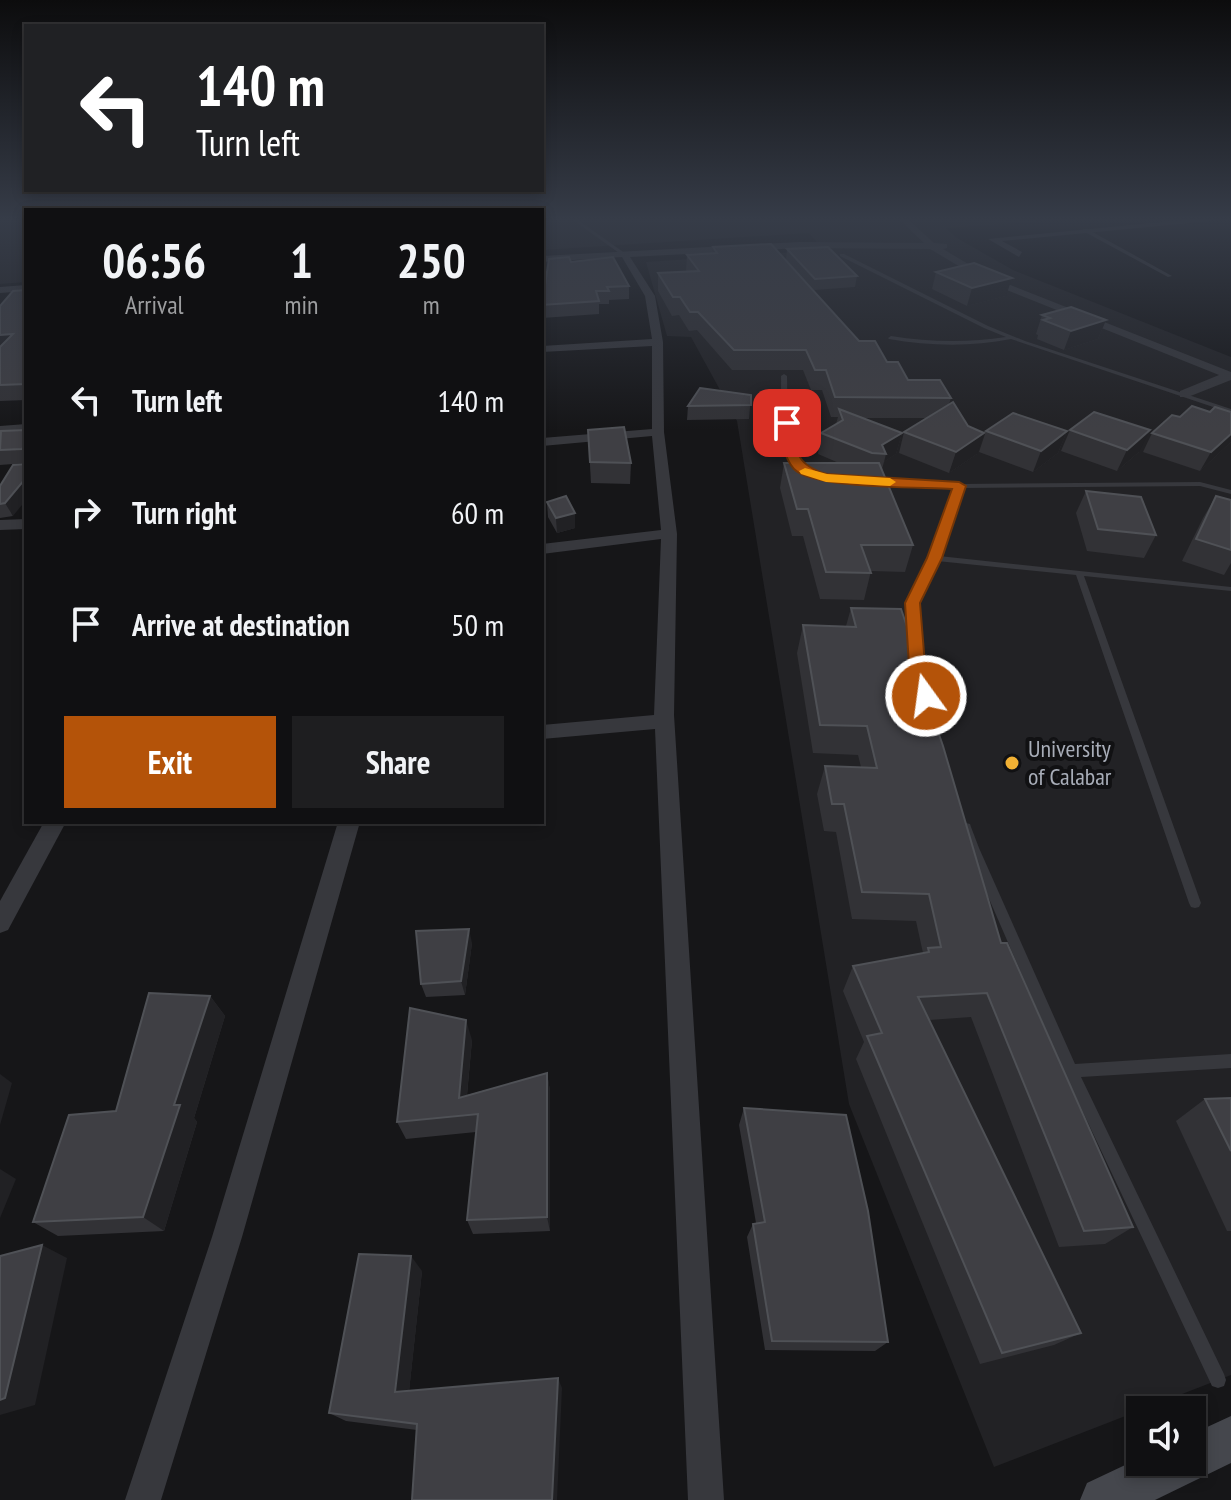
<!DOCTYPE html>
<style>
:root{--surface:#101012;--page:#1e1e20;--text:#f1f3f6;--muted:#9c9d9f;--line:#303032;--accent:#b45309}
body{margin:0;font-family:"PT Sans Narrow",sans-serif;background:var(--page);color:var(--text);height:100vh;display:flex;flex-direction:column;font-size:30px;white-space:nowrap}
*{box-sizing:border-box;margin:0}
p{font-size:26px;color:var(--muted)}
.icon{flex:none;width:44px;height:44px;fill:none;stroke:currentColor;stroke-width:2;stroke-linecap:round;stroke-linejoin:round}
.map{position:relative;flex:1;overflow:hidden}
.details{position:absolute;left:24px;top:208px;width:520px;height:616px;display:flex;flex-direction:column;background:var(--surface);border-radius:0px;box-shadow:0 4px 12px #0003,0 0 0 2px var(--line)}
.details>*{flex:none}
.guide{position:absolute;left:24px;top:24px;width:520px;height:168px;border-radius:0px;box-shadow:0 4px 12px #0003,0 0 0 2px var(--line);background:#202124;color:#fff;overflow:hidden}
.buttons{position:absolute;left:1126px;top:1396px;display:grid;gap:16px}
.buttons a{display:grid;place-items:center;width:80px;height:80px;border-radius:0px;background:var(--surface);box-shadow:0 4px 12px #0003,0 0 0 2px var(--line);font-size:40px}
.pin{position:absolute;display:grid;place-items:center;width:68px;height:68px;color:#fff;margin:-34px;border-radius:16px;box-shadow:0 4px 12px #0006}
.me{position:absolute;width:88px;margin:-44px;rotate:346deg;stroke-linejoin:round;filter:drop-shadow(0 0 6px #0008)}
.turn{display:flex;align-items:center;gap:28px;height:168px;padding:0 40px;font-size:36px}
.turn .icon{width:104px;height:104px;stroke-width:2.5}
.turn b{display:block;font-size:56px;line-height:68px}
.eta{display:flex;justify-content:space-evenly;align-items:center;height:136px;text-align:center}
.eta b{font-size:48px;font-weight:700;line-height:56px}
.action{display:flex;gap:16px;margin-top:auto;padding:16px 40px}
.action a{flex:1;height:92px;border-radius:0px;background:var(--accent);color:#fff;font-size:32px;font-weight:700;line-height:92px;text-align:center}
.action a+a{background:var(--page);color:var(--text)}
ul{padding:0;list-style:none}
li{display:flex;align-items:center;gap:24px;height:112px;padding:0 40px}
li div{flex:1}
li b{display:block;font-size:30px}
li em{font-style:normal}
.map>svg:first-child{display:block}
.built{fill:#222225}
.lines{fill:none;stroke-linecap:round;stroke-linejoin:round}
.lane{fill:#37383d;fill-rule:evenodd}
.street{fill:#37383d;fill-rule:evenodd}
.secondary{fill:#45474d;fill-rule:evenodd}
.wall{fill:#323236}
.shaded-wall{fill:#212124}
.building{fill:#3f3f44;stroke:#4f5156;stroke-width:2}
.route{fill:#b45309;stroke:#753606;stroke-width:2}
.slow{fill:#f59e0b}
.poi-dot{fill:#f2b134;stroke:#111113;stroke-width:3}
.labels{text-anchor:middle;stroke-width:8;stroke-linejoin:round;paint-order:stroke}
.poi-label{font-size:24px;fill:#a8adb8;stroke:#111113;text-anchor:start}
</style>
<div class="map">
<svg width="1231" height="1500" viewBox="0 0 1231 1500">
<rect width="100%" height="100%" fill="#161618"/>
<g class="built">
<polygon points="0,221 26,221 26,282 0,284"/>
<polygon points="542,221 1047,221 946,228 957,238 1013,270 1231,357 1231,1375 994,1467 849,1104 737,421 691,337 667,336 646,262 824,250 809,233 542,250"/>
</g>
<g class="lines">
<g class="lane">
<polygon points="573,220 578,220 626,254 622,255"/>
<polygon points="1083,229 1087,229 1172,276 1168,277 1083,231"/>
<path d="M840 254H844L988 326 1025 341 1231 409V413L1011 339C971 347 929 346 889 339L888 338 891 336C929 342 967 343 1006 337L984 328 840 256Z"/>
<path d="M784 374 787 376C788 410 784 443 807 471L804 473C775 453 782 407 781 376Z"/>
<polygon points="874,479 959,484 1200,482 1231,490 1231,494 1200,486 962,488 939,556 1231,587 1231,591 1084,576 1201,903 1199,907 1195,908 1191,907 1189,903 1076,575 937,561 917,603 922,665 941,728 936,731 933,730 912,665 909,603 930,558 955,488 872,482 872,480"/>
<polygon points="966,823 970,824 971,827 979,848 1075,1064 1231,1054 1231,1068 1081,1077 1224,1374 1226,1380 1224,1386 1218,1388 1212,1386 1066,1076 967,848 961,827 962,824"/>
</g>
<g class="street">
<polygon points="900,220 909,220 934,243 947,244 947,248 943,249 990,277 1231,372 1231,380 1188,397 1180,397 1180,391 1219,375 984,281 930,249 800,248 630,257 655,296 663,342 664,432 677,534 674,715 724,1500 688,1500 655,729 542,739 542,725 654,715 661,539 542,554 542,544 661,530 652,436 542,446 542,438 652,429 652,346 542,352 542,346 652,339 645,296 622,257 542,262 542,256 800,242 924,243"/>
<polygon points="1181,220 1221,220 1002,241 1022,252 1019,257 988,239"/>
<polygon points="26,285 26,291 0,293 0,287"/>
<polygon points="26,424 26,432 0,434 0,426"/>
<polygon points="26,519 26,529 0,530 0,520"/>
<polygon points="44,822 66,822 8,930 0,933 0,901"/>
<polygon points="338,822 360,822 242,1237 161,1500 125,1500 212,1237"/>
</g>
<polygon class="secondary" points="1231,1416 1231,1463 1155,1500 1080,1500 1087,1483 1140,1458 1140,1462 1192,1462 1192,1434"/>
</g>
<g class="wall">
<polygon points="713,247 859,341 908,380 951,398 949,404 977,454 949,473 899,453 904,432 926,418 862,418 902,433 896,454 884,462 882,469 913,545 905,572 871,571 864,600 820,599 803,536 792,536 780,488 784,463 839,463 818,454 821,433 836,424 838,417 831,417 822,390 811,390 803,370 732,370 697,330 689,331 679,315 672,316 658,291 658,273 686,271 687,255 712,253"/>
<polygon points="787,249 857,276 855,287 814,290 786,260"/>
<polygon points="571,262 629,286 629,299 609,300 609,304 599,304 599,314 542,318 542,299"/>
<polygon points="936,272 1006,296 967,306 932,289"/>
<polygon points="26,290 26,400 0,401 0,306"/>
<polygon points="1042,315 1106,320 1098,339 1064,350 1037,339 1038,335 1036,334"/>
<polygon points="751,395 749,419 687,420 688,406"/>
<polygon points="1210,412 1231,412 1231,442 1200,471 1143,452 1152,433 1180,417"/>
<polygon points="26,430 26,463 0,465 0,433"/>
<polygon points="588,430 631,463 630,484 591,483"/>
<polygon points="1070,430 1139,452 1117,471 1061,451"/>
<polygon points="986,431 1067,431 1058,453 1033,472 979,452"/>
<polygon points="0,486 13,516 0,518"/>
<polygon points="1086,491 1156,535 1144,558 1087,551 1076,513"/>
<polygon points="1216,496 1231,500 1231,563 1224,575 1182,561 1203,518"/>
<polygon points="547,502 575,528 557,533 548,517"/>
<polygon points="851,608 916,653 914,660 1001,943 1133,1227 1105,1244 1059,1247 971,1017 929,1020 1081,1333 1054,1345 980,1364 856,1059 864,1042 843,991 853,966 923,953 916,921 852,919 836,832 824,831 817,794 825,766 861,767 858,755 813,753 797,653 803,625 846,626"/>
<polygon points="472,943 465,995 426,997 421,984"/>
<polygon points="210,996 225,1016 194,1118 197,1122 164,1231 58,1236 33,1222 116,1111"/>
<polygon points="472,1040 467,1095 547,1073 550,1091 550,1231 473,1234 467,1220 476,1132 406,1139 397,1122"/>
<polygon points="1231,1098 1231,1231 1227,1231 1176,1121 1205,1099"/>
<polygon points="744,1108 888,1342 875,1351 765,1350 747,1237 753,1224 756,1223 739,1125"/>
<polygon points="422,1271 409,1391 562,1388 417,1430 346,1421 329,1413"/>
</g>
<g class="shaded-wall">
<polygon points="1012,278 1006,296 967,306 972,288"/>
<polygon points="1106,320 1098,339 1064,350 1071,331"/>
<polygon points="0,328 13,334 0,351"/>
<polygon points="1150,430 1139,452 1117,471 1127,450"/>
<polygon points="1067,431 1058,453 1033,472 1041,451"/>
<polygon points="902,433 896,454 884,462 886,454 882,445"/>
<polygon points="984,433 977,454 949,473 956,452"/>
<polygon points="1231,434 1231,442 1200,471 1211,452"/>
<polygon points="26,443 26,456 22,449"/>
<polygon points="26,478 26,500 13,516 5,503"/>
<polygon points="575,513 575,528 557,533 556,518"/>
<polygon points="469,929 472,943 465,995 461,981"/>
<polygon points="210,996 225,1016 194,1118 197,1122 164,1231 143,1217 174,1105"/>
<polygon points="466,1020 472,1040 465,1115 459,1098"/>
<polygon points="547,1073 550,1091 550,1231 547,1217"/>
<polygon points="0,1074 12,1083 0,1125"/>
<polygon points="0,1169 16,1179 0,1218"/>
<polygon points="42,1245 67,1258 35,1405 0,1415 0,1400"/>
<polygon points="411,1256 422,1271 408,1401 395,1392"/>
<polygon points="558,1378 562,1388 557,1500 552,1500"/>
</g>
<g class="building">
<polygon points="771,244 859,341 875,341 887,362 898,362 908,380 940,380 951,398 835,397 826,370 815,370 806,350 734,350 698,312 690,312 680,297 673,297 658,273 699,271 687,255 717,253 713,247"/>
<polygon points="828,247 857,276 815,279 787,249"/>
<polygon points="569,257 571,262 613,257 629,286 607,287 609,291 596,291 599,301 542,305 549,259"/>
<polygon points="974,263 1012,278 972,288 936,272"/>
<polygon points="26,290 26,384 0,385 0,347 13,334 0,335 0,306 13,291"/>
<polygon points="1071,307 1106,320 1071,331 1043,320 1050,318 1042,315"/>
<polygon points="700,388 751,395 751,405 688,406"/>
<polygon points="953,402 968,426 984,433 956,452 904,432"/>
<polygon points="1192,406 1210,412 1215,407 1231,412 1231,434 1211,452 1152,433 1172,415 1180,417"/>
<polygon points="839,409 902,433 882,445 886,454 872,453 821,433 843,420"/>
<polygon points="1094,412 1150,430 1127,450 1070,430"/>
<polygon points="1013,413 1067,431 1041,451 986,431"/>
<polygon points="624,427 631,463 590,462 588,430"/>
<polygon points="26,430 26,443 22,449 0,450 1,431"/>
<polygon points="784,463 879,463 913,545 861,545 871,573 826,572 808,509 797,509"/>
<polygon points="26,464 26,478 5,503 0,504 0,486 13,465"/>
<polygon points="1086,491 1141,497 1156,535 1098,529"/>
<polygon points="566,496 575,513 556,518 547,502"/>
<polygon points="1216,496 1231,500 1231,550 1196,539"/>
<polygon points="851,608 901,609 916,653 911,653 943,746 1001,943 1007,943 1133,1227 1084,1231 987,993 918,997 1081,1333 1002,1353 867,1036 882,1033 853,966 929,952 928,948 941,947 929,894 862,892 844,804 832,804 825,766 877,768 867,726 820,725 803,625 856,627"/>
<polygon points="469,929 461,981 421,984 416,931"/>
<polygon points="149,993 210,996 174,1105 180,1105 143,1217 33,1222 69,1115 116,1111"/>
<polygon points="410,1008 466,1020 459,1098 547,1073 547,1217 467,1220 478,1114 397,1122"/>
<polygon points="1231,1098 1231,1151 1205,1099"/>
<polygon points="744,1108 846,1115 868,1211 888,1342 772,1341 753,1224 765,1222"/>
<polygon points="42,1245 5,1398 0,1400 0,1256"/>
<polygon points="359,1254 411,1256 395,1392 558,1378 552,1500 412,1500 417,1424 329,1413"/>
</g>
<linearGradient id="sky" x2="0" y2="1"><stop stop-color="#0c0c0d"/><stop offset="0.51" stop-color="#363c48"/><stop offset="1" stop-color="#363c48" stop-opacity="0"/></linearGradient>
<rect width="1231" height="430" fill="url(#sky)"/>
<path class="route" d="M787 419 793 423C795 452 797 466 827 474L959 482 966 486 942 558 920 603 925 665 935 696 932 700H920L909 665 905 603 927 558 952 489C921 487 813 489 794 469 783 457 782 438 781 423Z"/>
<polygon class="slow" points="805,468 827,474 890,478 896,482 890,486 826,482 801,474 799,471"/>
<circle class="poi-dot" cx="1012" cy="763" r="8"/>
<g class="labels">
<g class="poi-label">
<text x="1028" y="757">University<tspan x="1028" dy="28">of Calabar</tspan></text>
</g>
</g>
</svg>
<div class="buttons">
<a><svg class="icon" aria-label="sound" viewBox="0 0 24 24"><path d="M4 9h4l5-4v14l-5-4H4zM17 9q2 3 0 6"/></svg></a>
</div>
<div class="pin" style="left:787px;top:423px;background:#d93025"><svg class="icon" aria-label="arrive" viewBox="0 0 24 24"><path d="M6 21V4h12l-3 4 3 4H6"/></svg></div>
<svg class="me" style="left:926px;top:696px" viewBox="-20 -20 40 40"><circle r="17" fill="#b45309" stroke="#fff" stroke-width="3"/><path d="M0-11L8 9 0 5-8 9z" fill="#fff"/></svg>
<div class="guide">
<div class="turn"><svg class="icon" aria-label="left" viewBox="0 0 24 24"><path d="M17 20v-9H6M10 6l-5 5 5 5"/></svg><div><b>140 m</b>Turn left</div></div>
</div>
<section class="details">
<div class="eta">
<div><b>06:56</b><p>Arrival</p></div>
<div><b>1</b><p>min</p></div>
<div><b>250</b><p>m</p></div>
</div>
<ul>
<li><svg class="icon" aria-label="left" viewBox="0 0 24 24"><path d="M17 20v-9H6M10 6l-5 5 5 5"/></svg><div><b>Turn left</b></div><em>140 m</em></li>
<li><svg class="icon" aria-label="right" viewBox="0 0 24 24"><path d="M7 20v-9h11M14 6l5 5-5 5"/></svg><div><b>Turn right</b></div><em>60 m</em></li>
<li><svg class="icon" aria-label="arrive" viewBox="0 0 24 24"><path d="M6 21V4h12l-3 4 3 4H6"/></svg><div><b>Arrive at destination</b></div><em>50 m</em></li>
</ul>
<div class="action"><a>Exit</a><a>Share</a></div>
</section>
</div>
